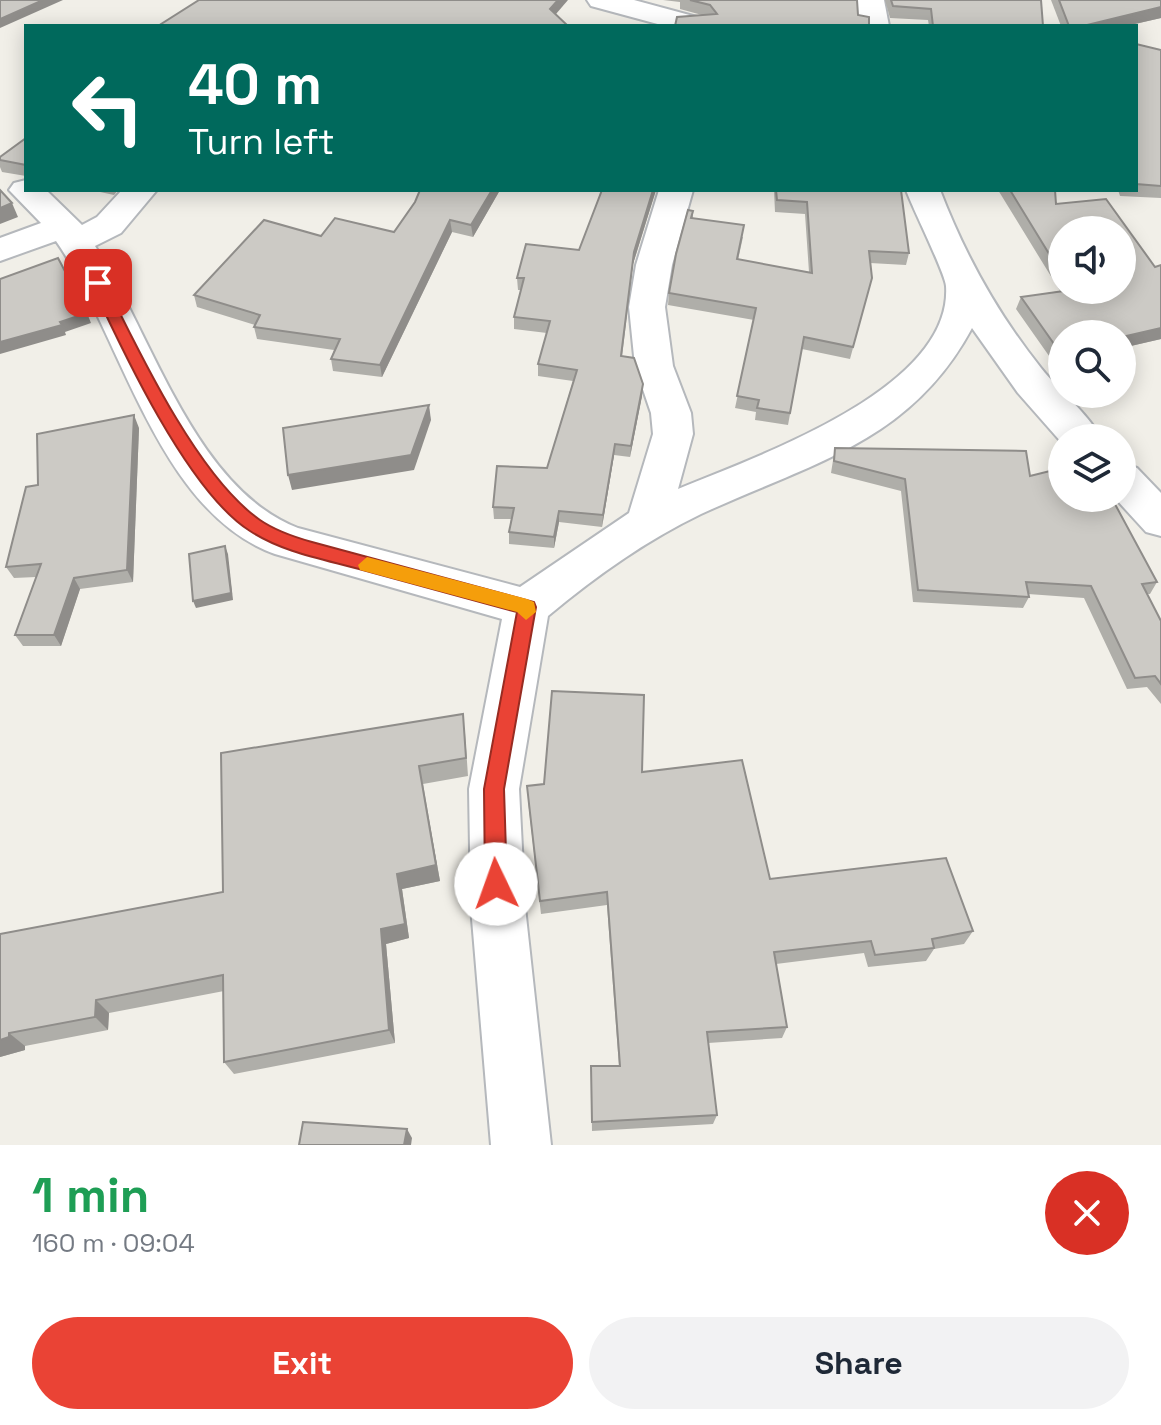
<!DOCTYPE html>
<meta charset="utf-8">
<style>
:root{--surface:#fff;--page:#f2f2f3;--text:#1f2937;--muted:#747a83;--accent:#ea4335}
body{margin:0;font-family:"Space Grotesk",sans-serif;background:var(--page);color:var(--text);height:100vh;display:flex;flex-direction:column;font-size:30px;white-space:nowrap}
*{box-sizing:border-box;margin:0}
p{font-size:26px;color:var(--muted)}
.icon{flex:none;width:44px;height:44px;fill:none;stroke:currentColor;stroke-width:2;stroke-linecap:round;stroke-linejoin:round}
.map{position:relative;height:1145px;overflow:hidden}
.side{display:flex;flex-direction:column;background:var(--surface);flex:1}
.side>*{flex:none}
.hud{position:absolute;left:24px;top:24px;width:1114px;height:168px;border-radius:0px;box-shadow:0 4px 20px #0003;background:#00695c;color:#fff;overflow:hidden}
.tools{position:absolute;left:1048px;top:216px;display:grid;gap:16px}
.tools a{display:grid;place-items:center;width:88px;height:88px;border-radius:50%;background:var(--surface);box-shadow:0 4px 20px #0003;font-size:40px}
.pin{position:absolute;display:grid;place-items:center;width:68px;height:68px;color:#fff;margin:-34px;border-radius:16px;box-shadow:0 4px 12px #0006}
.me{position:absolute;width:88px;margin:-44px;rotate:357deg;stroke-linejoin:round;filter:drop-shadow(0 0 6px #0008)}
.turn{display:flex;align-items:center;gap:28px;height:168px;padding:0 32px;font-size:36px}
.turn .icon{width:104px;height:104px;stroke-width:2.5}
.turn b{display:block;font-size:56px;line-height:68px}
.round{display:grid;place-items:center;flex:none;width:84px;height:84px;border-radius:42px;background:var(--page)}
.overview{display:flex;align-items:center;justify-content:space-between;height:136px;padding:0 32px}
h1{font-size:48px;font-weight:700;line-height:60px;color:#1e9e55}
.button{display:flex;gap:16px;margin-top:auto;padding:16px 32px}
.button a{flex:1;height:92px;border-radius:48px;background:var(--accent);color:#fff;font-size:32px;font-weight:700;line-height:92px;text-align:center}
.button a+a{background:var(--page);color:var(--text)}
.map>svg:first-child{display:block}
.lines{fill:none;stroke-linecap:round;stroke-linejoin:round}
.minor-casing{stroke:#b5b8bc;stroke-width:4}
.minor{fill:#fff;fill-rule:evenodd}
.wall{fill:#afaea9;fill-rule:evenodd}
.shaded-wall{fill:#8f8d8a}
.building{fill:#cccac5;stroke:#8f8d8a;stroke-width:2}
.route{fill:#ea4335;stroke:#982c22;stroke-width:2}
.slow{fill:#f59e0b}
</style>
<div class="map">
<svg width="1161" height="1145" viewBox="0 0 1161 1145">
<rect width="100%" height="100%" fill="#f1efe8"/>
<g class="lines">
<defs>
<g id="minor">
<polygon points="587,0 634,0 708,20 713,26 665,26 591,6"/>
<polygon points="856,0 884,0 889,26 859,26"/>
<path d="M26 180V190H46L82 225 97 217 122 190H157L121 233 95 246C151 332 194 488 298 528L520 587 629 513 653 434 651 413 635 366 629 307 636 265 659 190H693L672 265 665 307 673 366 691 413 693 434 678 489C754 457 953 390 946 286 945 273 913 209 906 190H940C965 255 997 313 1041 368 1060 392 1086 411 1101 438H1062V443L1018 393 972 328C910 443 811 463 701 514 645 541 596 576 548 616L519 789 525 907 551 1145H491L471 907 469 789 502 619 275 554C157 512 121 334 56 241L0 261V238L41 223 9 190 14 183Z"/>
<polygon points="1122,463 1137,468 1161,493 1161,536 1146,532 1115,498 1122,498"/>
</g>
</defs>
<use href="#minor" class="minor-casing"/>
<use href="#minor" class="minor"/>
</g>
<g class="wall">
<polygon points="663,0 857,0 702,15 680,9 680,2"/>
<polygon points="885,0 1041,0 1043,26 929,26 928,20 890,18"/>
<polygon points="1051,0 1161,0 1161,18 1126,26 1061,26"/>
<polygon points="1136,44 1161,50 1161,198 1120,196 1118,190 1136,190"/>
<polygon points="26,138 26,176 2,172 0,167 0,157"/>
<polygon points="91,190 118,190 114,195"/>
<polygon points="420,190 500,190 473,237 452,232 382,377 333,371 331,359 334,350 257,339 254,327 255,325 197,307 194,295 321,236 394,232 415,202"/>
<polygon points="602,190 656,190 633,264 622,357 642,396 630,457 614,455 602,527 559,522 554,548 509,544 509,532 511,519 494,519 493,507 547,468 573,381 538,376 538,364 547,333 514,329 514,317 521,290 518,290 517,278 579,250"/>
<polygon points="774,190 901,190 909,253 906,265 870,263 872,278 850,359 802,349 788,425 755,420 756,412 735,408 754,320 668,305 669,293 693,211 693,219 743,237 738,260 809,272 805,214 775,212"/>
<path d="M998 190H1055L1056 204 1155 267 1161 265V339L1122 348V334H1062V362L1054 363 1016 309 1021 297 1060 291ZM1062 230 1122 290H1062Z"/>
<polygon points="139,428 133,582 80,589 61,646 23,646 15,635 36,577 14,578 6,567 38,485"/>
<polygon points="835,448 1030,476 1157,582 1150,594 1147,594 1161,621 1161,704 1147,687 1127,689 1084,598 1028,594 1029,597 1023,608 913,602 901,491 831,473"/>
<polygon points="465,733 468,776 423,784 440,881 402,889 409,938 386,944 395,1043 234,1074 224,1062 224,991 109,1013 108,1030 25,1046 25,1050 0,1057 0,934 223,892"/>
<polygon points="642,772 770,879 973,931 964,944 934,949 926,961 868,967 864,953 776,964 787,1027 782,1038 708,1043 717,1115 713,1124 592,1131 591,1066 619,1066 607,905 541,914 528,801"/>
</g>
<g class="shaded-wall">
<polygon points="43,0 63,0 0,28 0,19"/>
<polygon points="558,0 568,0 550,21 550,9"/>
<polygon points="1161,7 1161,18 1126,26 1083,26"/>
<polygon points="492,190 500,190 473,237 471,225"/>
<polygon points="653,190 656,190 633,264 620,368 634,252"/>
<polygon points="12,203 18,217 0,224 0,208"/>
<polygon points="450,220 452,232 382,377 380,365"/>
<polygon points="87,313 91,323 65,332 66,335 0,354 0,342"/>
<polygon points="1161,328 1161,339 1122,348 1122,337"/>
<polygon points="1059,351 1062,351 1062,362 1054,363"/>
<polygon points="643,384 642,396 630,457 631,446"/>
<polygon points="429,405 431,420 414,470 292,490 288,475"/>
<polygon points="134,415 139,428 133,582 127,570"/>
<polygon points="615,444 614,455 602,527 603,515"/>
<polygon points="559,511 559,522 554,548 554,537"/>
<polygon points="225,546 228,554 233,600 196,608 193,601"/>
<polygon points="74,578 80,589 61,646 54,635"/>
<polygon points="419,766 440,881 402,889 409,938 386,944 395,1043 389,1030 381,929 397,874"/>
<polygon points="96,1000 109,1013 108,1030 95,1017"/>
<polygon points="9,1033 25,1046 25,1050 0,1057 0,1040"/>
<polygon points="407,1129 412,1138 411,1145 404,1145"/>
</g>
<g class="building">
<polygon points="0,0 43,0 0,19"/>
<polygon points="199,0 558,0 550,9 568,26 158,26"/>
<polygon points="690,0 857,0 858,15 869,17 869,26 675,26 677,17 717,14 710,5"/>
<polygon points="891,0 1041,0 1043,26 933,26 931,9 893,6"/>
<polygon points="1059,0 1161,0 1161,7 1083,26 1069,26"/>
<polygon points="1136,44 1161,50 1161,186 1136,184"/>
<polygon points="26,138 26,165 0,160 0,157"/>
<polygon points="0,190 12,203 0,208"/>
<polygon points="420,190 492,190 471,225 450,220 380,365 331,359 340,339 254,327 260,315 194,295 264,220 321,236 335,218 394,232 415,202"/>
<polygon points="602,190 653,190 634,252 621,356 634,358 643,384 631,446 615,444 603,515 559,511 554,537 509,532 514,508 493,507 497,466 547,468 577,370 538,364 550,321 514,317 524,278 517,278 526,244 579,250"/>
<polygon points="776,190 901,190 909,253 869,251 872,278 853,347 804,337 790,413 757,408 759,400 737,396 756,308 669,293 676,254 688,210 693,211 691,218 744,225 737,259 812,273 807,202 777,200"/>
<polygon points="1010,190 1055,190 1056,204 1106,199 1155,267 1161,265 1161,328 1122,337 1122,334 1062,334 1062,351 1059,351 1021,297 1071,290 1122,290 1122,230 1062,230 1062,275"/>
<polygon points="58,258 87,313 60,322 62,325 0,342 0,279"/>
<polygon points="429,405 411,455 288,475 283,428"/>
<polygon points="134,415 127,570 74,578 54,635 15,635 41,564 6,567 26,487 38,485 37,434"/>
<polygon points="835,448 1026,451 1030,476 1062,468 1062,498 1110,498 1116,506 1157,582 1142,584 1161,621 1161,684 1155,676 1135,678 1091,586 1026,582 1029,597 918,590 905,479 834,461"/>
<polygon points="225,546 231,593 193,601 189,554"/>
<polygon points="552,691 644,695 642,772 742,760 770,879 946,858 973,931 932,939 934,948 875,955 871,941 774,952 787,1027 707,1032 717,1115 592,1122 591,1066 620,1066 607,892 540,901 527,786 544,784"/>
<polygon points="463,714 466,758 419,766 436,865 397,874 405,924 381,929 389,1030 224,1062 223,975 96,1000 95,1017 9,1033 9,1037 0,1040 0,934 223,892 221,753"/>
<polygon points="303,1122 407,1129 404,1145 299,1145"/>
</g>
<path class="route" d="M98 278 105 283C139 352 198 477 260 520 276 531 294 537 312 542L534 602 536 607 504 789 507 884 504 892 496 895 489 892 485 884 484 789 517 612C464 598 411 583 359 569 322 559 282 552 250 531 188 492 122 350 91 283Z"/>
<polygon class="slow" points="367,557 527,599 534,602 536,612 526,620 517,612 360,570 358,565"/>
</svg>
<div class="tools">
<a><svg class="icon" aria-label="sound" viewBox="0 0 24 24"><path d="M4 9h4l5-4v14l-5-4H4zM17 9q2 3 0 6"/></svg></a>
<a><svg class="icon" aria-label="search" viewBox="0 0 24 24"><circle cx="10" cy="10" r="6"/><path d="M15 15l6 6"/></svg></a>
<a><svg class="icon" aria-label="layers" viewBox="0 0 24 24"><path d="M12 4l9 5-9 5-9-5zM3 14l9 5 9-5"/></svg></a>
</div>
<div class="pin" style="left:98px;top:283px;background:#d93025"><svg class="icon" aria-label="arrive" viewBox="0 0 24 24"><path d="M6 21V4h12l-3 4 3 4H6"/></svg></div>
<svg class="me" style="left:496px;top:884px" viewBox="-20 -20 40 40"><circle r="19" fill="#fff"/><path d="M0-13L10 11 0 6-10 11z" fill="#ea4335"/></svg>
<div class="hud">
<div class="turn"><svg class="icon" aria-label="left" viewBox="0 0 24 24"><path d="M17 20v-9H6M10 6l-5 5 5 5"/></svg><div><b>40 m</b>Turn left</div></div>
</div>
</div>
<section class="side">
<div class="overview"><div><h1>1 min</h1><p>160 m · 09:04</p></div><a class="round" style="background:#d93025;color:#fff"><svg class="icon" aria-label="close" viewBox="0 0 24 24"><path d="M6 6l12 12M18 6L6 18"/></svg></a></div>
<div class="button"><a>Exit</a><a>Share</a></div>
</section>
